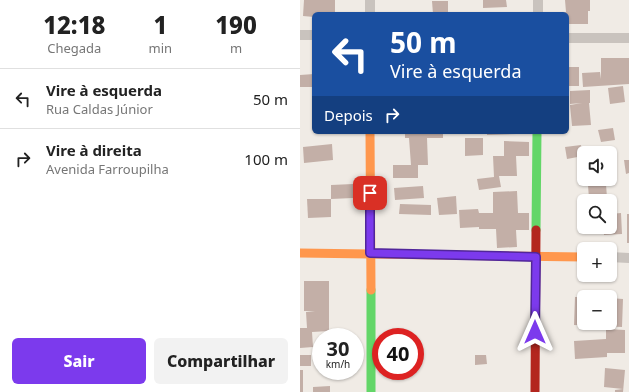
<!DOCTYPE html>
<html lang="pt">
<meta charset="utf-8">
<style>
:root{--surface:#fff;--page:#f2f2f2;--text:#222;--muted:#767676;--line:#e0e0e0;--accent:#7c3aed}
body{margin:0;font-family:"Noto Sans",sans-serif;background:var(--page);color:var(--text);height:100vh;display:flex;flex-direction:column;font-size:15px;white-space:nowrap}
*{box-sizing:border-box;margin:0}
p{font-size:13px;color:var(--muted)}
.icon{flex:none;width:22px;height:22px;fill:none;stroke:currentColor;stroke-width:2;stroke-linecap:round;stroke-linejoin:round}
.map{position:relative;flex:1;overflow:hidden}
.side{display:flex;flex-direction:column;background:var(--surface);width:300px}
.side>*{flex:none}
.hud{position:absolute;left:12px;top:12px;width:257px;height:122px;border-radius:6px;box-shadow:0 1px 3px #0004;background:#1a4fa0;color:#fff;overflow:hidden}
.buttons{position:absolute;left:277px;top:146px;display:grid;gap:8px}
.buttons a{display:grid;place-items:center;width:40px;height:40px;border-radius:6px;background:var(--surface);box-shadow:0 1px 3px #0004;font-size:20px}
.speed{position:absolute;left:12px;top:328px;display:flex;gap:8px;font-size:20px;font-weight:700;text-align:center}
.speed>*{display:grid;place-content:center;width:52px;height:52px;border-radius:50%;background:var(--surface);box-shadow:0 1px 3px #0004;line-height:1}
.speed small{font-size:10px;font-weight:400}
.speed .limit{border:6px solid #d22;background:#fff;color:#111}
.pin{position:absolute;display:grid;place-items:center;width:34px;height:34px;color:#fff;margin:-17px;border-radius:8px;box-shadow:0 2px 6px #0006}
.me{position:absolute;width:44px;margin:-22px;rotate:0deg;stroke-linejoin:round;filter:drop-shadow(0 0 3px #0008)}
.turn{display:flex;align-items:center;gap:14px;height:84px;padding:0 12px;font-size:18px}
.turn .icon{width:52px;height:52px;stroke-width:2.5}
.turn b{display:block;font-size:28px;line-height:34px}
.then{display:flex;align-items:center;height:38px;padding:0 12px;background:#0003;gap:8px;font-size:15px}
.eta{display:flex;justify-content:space-evenly;align-items:center;height:68px;text-align:center}
.eta b{font-size:24px;font-weight:800;line-height:28px}
.primary-button{display:flex;gap:8px;margin-top:auto;padding:8px 12px}
.primary-button a{flex:1;height:46px;border-radius:6px;background:var(--accent);color:#fff;font-size:16px;font-weight:800;line-height:46px;text-align:center}
.primary-button a+a{background:var(--page);color:var(--text)}
ul{padding:0;list-style:none}
li{display:flex;align-items:center;gap:12px;height:60px;padding:0 12px;border-top:1px solid var(--line)}
li div{flex:1}
li b{display:block;font-size:15px}
li em{font-style:normal}
main{display:flex;flex:1;min-height:0}
.map>svg:first-child{display:block}
.building{fill:#c3afa7}
.lines{fill:none;stroke-linecap:round;stroke-linejoin:round}
.street{stroke:#c9c3be;stroke-width:10}
.fast{stroke:#63d668;stroke-width:9}
.slow{stroke:#ff974d;stroke-width:9}
.jam{stroke:#b3261e;stroke-width:9}
.route-casing{stroke:#51269a;stroke-width:10}
.route{stroke:#7c3aed;stroke-width:7}
</style>
<main>
<section class="side">
<div class="eta">
<div><b>12:18</b><p>Chegada</p></div>
<div><b>1</b><p>min</p></div>
<div><b>190</b><p>m</p></div>
</div>
<ul>
<li><svg class="icon" aria-label="left" viewBox="0 0 24 24"><path d="M17 20v-9H6M10 6l-5 5 5 5"/></svg><div><b>Vire à esquerda</b><p>Rua Caldas Júnior</p></div><em>50 m</em></li>
<li><svg class="icon" aria-label="right" viewBox="0 0 24 24"><path d="M7 20v-9h11M14 6l5 5-5 5"/></svg><div><b>Vire à direita</b><p>Avenida Farroupilha</p></div><em>100 m</em></li>
</ul>
<div class="primary-button"><a>Sair</a><a>Compartilhar</a></div>
</section>
<div class="map">
<svg width="329" height="392" viewBox="0 0 329 392">
<rect width="100%" height="100%" fill="#f0ebe5"/>
<g class="building">
<polygon points="4,0 35,0 35,14 14,14 14,17 3,16"/>
<polygon points="183,0 206,0 207,7 183,8"/>
<polygon points="265,0 290,0 290,11 288,11 288,24 267,24 267,14 263,14 263,12 266,12"/>
<polygon points="132,1 148,1 148,14 133,14"/>
<polygon points="301,58 329,58 329,84 283,87 282,73 300,72 301,79"/>
<rect x="267" y="67" width="12" height="19"/>
<polygon points="14,74 14,87 0,87 0,75"/>
<polygon points="323,86 325,102 310,104 308,88"/>
<polygon points="290,90 290,103 289,103 291,125 272,126 270,105 282,103 270,104 270,91"/>
<polygon points="313,128 315,140 301,142 298,130"/>
<polygon points="105,132 143,132 143,138 127,138 128,165 118,165 118,178 93,178 93,165 111,165 109,138 105,138"/>
<polygon points="187,132 217,132 217,134 187,135"/>
<polygon points="165,138 183,138 183,155 165,156"/>
<polygon points="204,141 229,142 229,156 216,156 217,176 199,176 201,187 179,190 177,179 194,177 193,156 204,156"/>
<polygon points="32,144 33,160 4,163 3,147"/>
<polygon points="281,145 283,156 267,159 265,147"/>
<polygon points="324,160 329,160 329,173 326,174"/>
<polygon points="53,184 53,198 31,199 31,185"/>
<polygon points="306,184 307,198 295,198 302,199 302,201 284,201 284,215 279,215 279,199 289,199 288,185"/>
<polygon points="123,186 124,198 95,200 94,188"/>
<polygon points="217,191 218,213 229,213 229,230 216,230 217,247 197,248 196,229 179,229 179,227 160,228 159,210 178,209 179,213 193,213 193,192"/>
<polygon points="156,196 157,214 139,215 137,198"/>
<polygon points="7,199 31,199 31,217 8,218"/>
<polygon points="100,204 131,205 131,215 99,214"/>
<polygon points="321,213 322,234 304,235 303,227 310,227 310,214"/>
<rect x="327" y="214" width="2" height="29"/>
<polygon points="4,281 29,281 29,331 12,332 13,347 0,348 0,328 7,328 6,312 15,311 4,311"/>
<polygon points="275,297 284,297 284,323 310,323 310,298 323,299 322,327 274,325"/>
<polygon points="306,329 325,330 325,353 307,353 307,357 275,359 274,341 306,339"/>
<rect x="0" y="355" width="11" height="11"/>
<polygon points="175,355 186,355 187,364 175,365"/>
<polygon points="305,368 325,370 323,392 315,392 315,390 323,389 304,387"/>
<rect x="0" y="370" width="3" height="22"/>
<polygon points="30,386 30,392 13,392 13,387"/>
</g>
<g class="lines">
<g class="street">
<polyline points="70,0 70,14"/>
<polyline points="238,14 238,0"/>
<polyline points="0,35 14,35"/>
<polyline points="267,38 329,38"/>
<polyline points="310,257 329,258"/>
</g>
<g class="fast">
<polyline points="236,230 237,132"/>
<polyline points="71,290 71,392"/>
</g>
<g class="slow">
<polyline points="70,132 71,290"/>
<polyline points="0,253 284,257"/>
</g>
<polyline class="jam" points="235,392 236,230"/>
</g>
<g class="lines">
<defs>
<polyline id="route" points="70,193 70,253 236,257 235,332"/>
</defs>
<use href="#route" class="route-casing"/>
<use href="#route" class="route"/>
</g>
</svg>
<div class="buttons">
<a><svg class="icon" aria-label="sound" viewBox="0 0 24 24"><path d="M4 9h4l5-4v14l-5-4H4zM17 9q2 3 0 6"/></svg></a>
<a><svg class="icon" aria-label="search" viewBox="0 0 24 24"><circle cx="10" cy="10" r="6"/><path d="M15 15l6 6"/></svg></a>
<a>+</a>
<a>−</a>
</div>
<div class="speed"><div>30<small>km/h</small></div><div class="limit">40</div></div>
<div class="pin" style="left:70px;top:193px;background:#d93025"><svg class="icon" aria-label="arrive" viewBox="0 0 24 24"><path d="M6 21V4h12l-3 4 3 4H6"/></svg></div>
<svg class="me" style="left:235px;top:332px" viewBox="-20 -20 40 40"><path d="M0-17L14 15 0 8-14 15z" fill="#7c3aed" stroke="#fff" stroke-width="4"/></svg>
<div class="hud">
<div class="turn"><svg class="icon" aria-label="left" viewBox="0 0 24 24"><path d="M17 20v-9H6M10 6l-5 5 5 5"/></svg><div><b>50 m</b>Vire à esquerda</div></div>
<div class="then">Depois<svg class="icon" aria-label="right" viewBox="0 0 24 24"><path d="M7 20v-9h11M14 6l5 5-5 5"/></svg></div>
</div>
</div>
</main>
